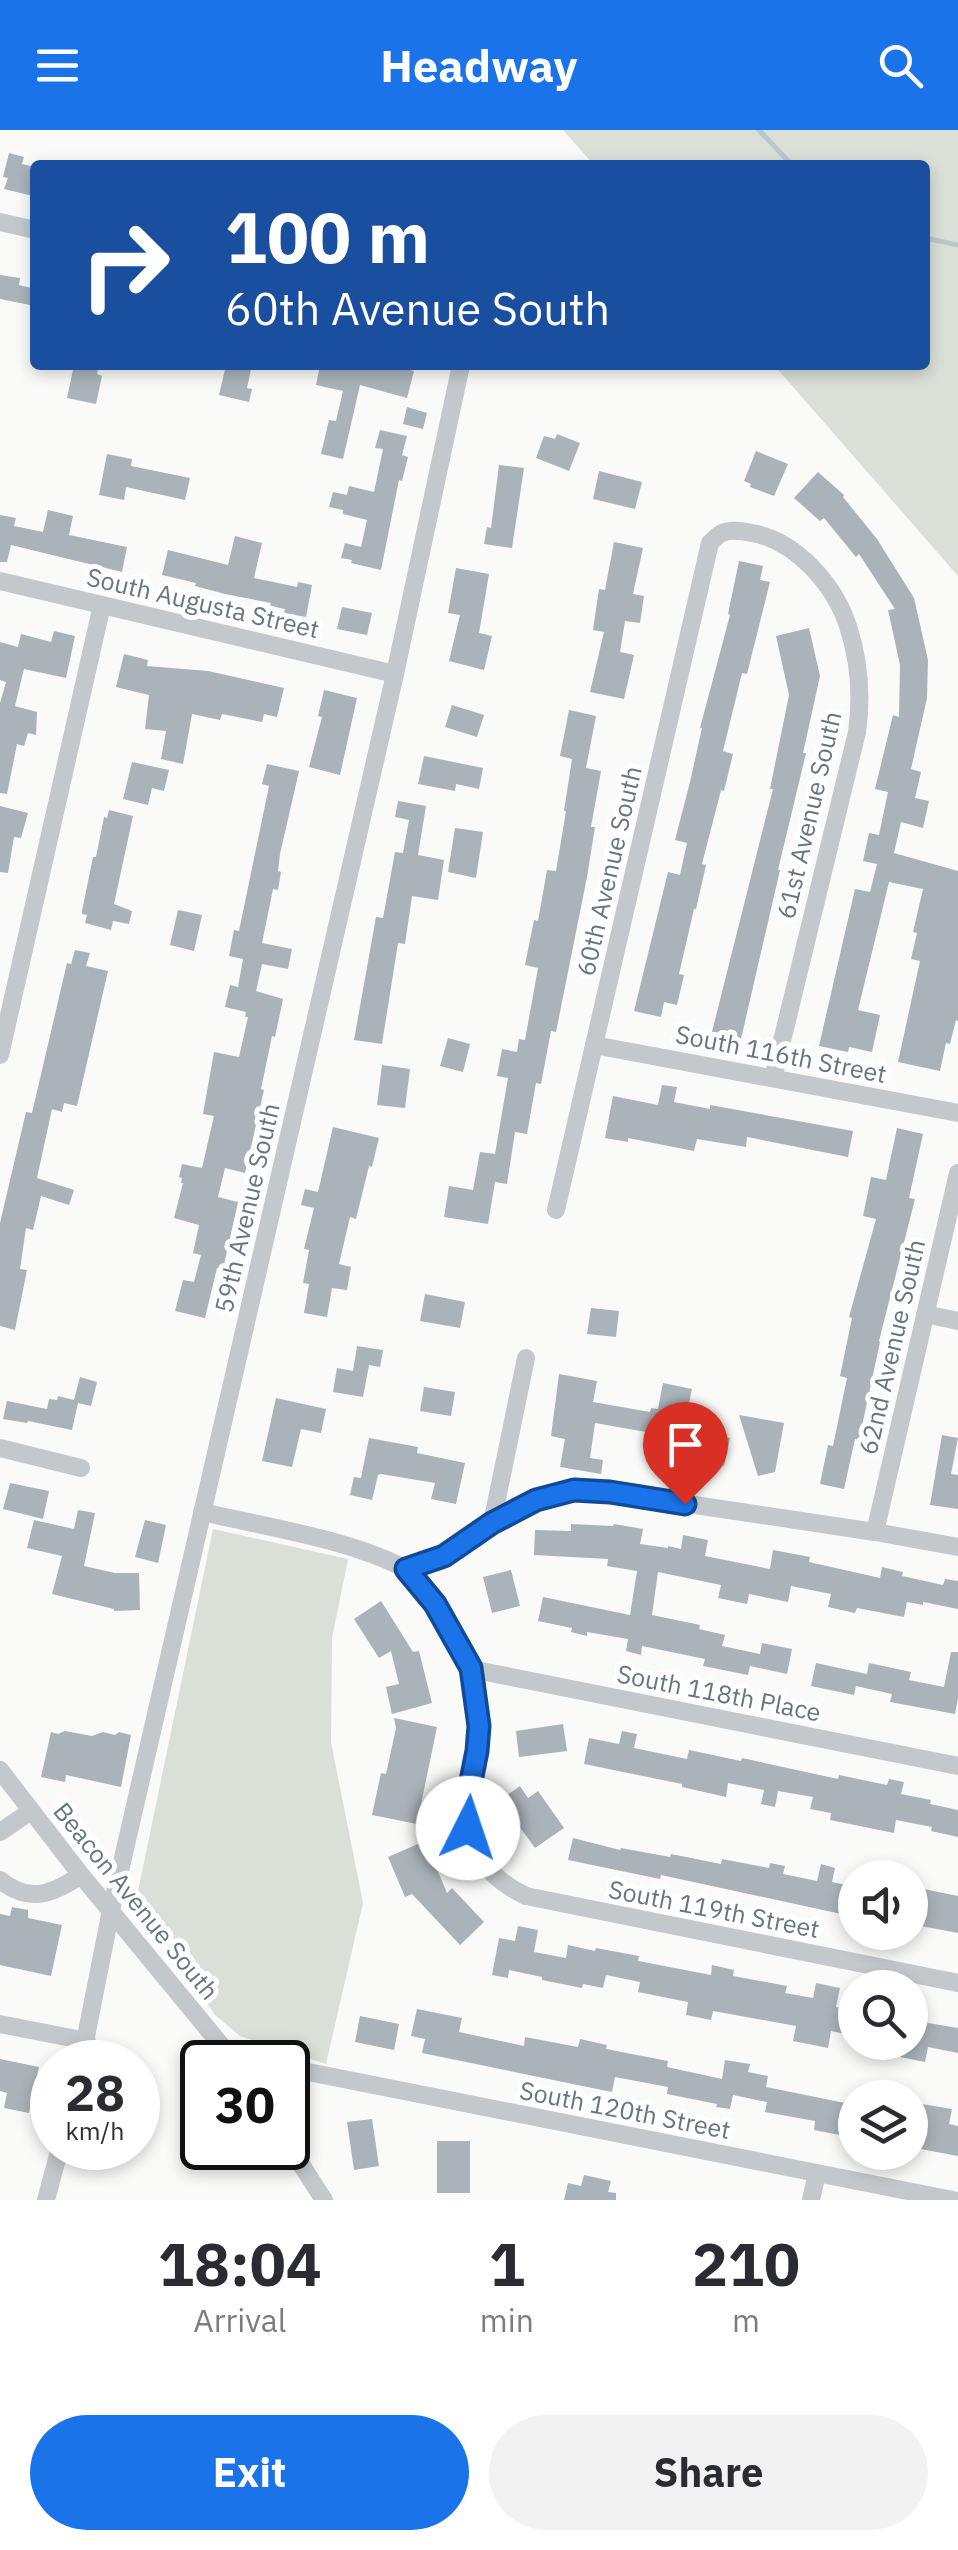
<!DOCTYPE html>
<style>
:root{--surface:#fff;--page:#f2f2f3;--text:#2b2b33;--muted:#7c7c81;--accent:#1a73e8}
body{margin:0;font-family:"IBM Plex Sans",sans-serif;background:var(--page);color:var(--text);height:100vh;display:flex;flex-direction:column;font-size:38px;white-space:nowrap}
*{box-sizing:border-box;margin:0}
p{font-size:32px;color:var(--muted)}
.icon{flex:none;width:55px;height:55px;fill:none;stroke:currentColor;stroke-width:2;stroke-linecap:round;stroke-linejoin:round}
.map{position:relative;height:2070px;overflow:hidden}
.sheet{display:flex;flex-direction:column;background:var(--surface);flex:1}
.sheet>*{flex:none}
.guide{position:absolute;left:30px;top:30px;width:900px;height:210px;border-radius:10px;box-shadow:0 5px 15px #0003;background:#1a4fa0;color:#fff;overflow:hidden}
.controls{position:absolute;left:838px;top:1730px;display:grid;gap:20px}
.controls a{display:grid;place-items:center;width:90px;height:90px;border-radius:50%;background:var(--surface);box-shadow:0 5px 15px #0003;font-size:50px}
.speed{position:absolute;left:30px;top:1910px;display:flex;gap:20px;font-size:50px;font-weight:700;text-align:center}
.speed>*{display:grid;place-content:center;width:130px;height:130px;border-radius:50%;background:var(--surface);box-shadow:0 5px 15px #0003;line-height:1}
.speed small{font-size:25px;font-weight:400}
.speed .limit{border:5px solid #111;border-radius:15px;background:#fff;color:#111}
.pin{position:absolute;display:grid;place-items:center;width:85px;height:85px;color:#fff;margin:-102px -42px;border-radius:50% 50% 50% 0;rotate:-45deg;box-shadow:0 0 10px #0007}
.pin .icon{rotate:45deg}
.me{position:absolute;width:110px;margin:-55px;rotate:4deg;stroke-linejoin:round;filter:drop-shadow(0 0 8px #0008)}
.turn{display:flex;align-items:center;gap:35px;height:210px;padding:0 30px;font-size:45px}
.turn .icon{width:130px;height:130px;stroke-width:2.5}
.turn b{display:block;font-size:70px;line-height:85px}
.eta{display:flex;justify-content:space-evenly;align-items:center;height:170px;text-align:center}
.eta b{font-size:60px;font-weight:700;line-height:70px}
.primary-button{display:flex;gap:20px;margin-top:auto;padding:20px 30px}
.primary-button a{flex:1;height:115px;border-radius:60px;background:var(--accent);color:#fff;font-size:40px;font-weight:700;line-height:115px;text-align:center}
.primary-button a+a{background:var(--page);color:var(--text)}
header{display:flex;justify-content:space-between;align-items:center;height:130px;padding:0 30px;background:var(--accent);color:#fff;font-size:45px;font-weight:700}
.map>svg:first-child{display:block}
.green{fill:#dadfd7}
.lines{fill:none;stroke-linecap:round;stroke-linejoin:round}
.stream{stroke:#bbc7cb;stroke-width:5}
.building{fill:#aab3b9}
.minor{stroke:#c3c8cc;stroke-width:18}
.route-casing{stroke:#114b97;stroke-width:25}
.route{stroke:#1a73e8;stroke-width:18}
.labels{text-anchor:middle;stroke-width:10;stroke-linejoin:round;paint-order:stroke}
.street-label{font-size:25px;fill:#657683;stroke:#fff}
</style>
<header><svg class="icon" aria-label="menu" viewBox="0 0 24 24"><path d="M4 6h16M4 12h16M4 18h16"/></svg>Headway<svg class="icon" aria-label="search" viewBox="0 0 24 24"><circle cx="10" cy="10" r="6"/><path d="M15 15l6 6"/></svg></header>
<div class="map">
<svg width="958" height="2070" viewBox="0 0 958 2070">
<rect width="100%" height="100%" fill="#fafaf8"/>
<g class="green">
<polygon points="563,0 958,0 958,446 774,235 925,235 925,35 594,35"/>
<polygon points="213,1399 348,1429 332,1508 331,1612 363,1773 326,1934 240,1906 215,1885 136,1771"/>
</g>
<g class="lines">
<g class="stream">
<polyline points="759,0 792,35"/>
<polyline points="925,108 958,115"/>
</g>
</g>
<g class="building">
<polygon points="9,23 24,27 22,34 35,37 33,66 4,59 8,48 3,47"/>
<polygon points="0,145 20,148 19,155 35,159 35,176 0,169"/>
<polygon points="74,235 99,235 97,244 102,246 96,274 67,268"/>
<polygon points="226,235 251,239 247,258 252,259 249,272 219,265"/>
<polygon points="320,235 400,235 400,237 414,241 407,268 360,255 343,329 321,324 329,290 336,291 343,261 316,255"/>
<polygon points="407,277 427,283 423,299 403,294"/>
<polygon points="380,300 407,306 402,325 408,327 402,351 399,350 381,440 351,433 352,430 341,428 345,413 361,417 367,390 343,384 343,380 329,377 333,362 347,365 349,356 374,362 383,319 375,318"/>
<polygon points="557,304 580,313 569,341 536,328 544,306 555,309"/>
<polygon points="756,321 788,334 774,366 750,357 751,354 744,351"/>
<polygon points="107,324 132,329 131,336 190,348 185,370 126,357 124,370 99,365"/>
<polygon points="499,335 524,338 512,418 484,414 487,397 491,398"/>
<polygon points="599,341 642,352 635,379 593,369"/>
<polygon points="818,342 844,365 843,367 877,409 914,468 928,530 927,568 911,639 921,642 915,668 929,671 923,698 901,692 894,723 958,741 958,891 956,890 950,914 946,913 940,941 898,932 920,831 911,829 917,803 913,802 923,759 889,752 858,880 880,885 872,922 849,917 848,922 819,916 855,759 870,762 877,734 863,731 869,703 879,705 888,662 875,659 893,585 899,587 900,535 888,480 895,479 859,424 856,427 824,388 820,391 794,368"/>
<polygon points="48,380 73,386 69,405 127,417 122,442 11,415 7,432 0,432 0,385 16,388 14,396 43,402"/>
<polygon points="235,406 262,413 254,448 297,457 298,452 312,455 306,487 284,483 285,479 270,476 271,473 225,464 195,456 196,453 162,445 168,420 228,435"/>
<polygon points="614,412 643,418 633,464 644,466 640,493 625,491 620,522 634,525 624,569 590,562 604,502 593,500 599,459 605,460"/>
<polygon points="739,431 763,436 760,450 770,452 747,544 742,543 723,621 733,624 724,661 721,660 702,734 706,735 696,779 694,779 679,844 684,845 677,875 664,872 661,887 634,881 668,742 680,745 687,713 675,710 690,652 702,598 700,598 730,485 728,484"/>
<polygon points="456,438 489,444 479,503 492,506 484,540 449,531 460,485 448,483"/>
<polygon points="342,477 372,483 367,505 337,499"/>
<polygon points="809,498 820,546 803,623 806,623 778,740 780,740 741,909 712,902 773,659 770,659 789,565 776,506"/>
<polygon points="54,501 75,506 66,548 24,539 15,576 37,582 36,605 28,603 24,616 17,614 7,664 0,663 0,573 6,552 0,550 0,512 18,517 21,504 51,512"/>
<polygon points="124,524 148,530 147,536 208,541 284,558 277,587 264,584 262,592 222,584 220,590 192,584 183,634 161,629 166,601 145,599 149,565 116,557"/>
<polygon points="324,560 357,568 340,645 309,637 322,587 318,586"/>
<polygon points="452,575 484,585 477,607 445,597"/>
<polygon points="569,580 596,586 586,638 601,641 591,697 595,697 587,747 556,902 551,901 541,954 536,953 527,1004 515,1002 507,1054 495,1052 488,1094 444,1087 449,1056 473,1060 480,1022 495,1024 508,948 497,946 502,919 517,922 519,909 525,910 538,838 525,835 534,790 538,791 547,740 556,741 566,681 564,681 572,629 560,626"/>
<polygon points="424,626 483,638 479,659 456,654 455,661 418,654"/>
<polygon points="132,632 169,640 164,661 152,658 148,675 123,669"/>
<polygon points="267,634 299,641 280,724 278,741 281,742 278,760 273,759 262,813 292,819 288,839 262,834 256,861 283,869 275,907 272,906 261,959 264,960 245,1043 225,1038 218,1067 238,1072 223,1139 217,1138 205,1188 175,1181 183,1150 194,1152 201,1125 193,1123 199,1095 174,1088 183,1053 181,1053 182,1048 179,1047 182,1034 202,1038 214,986 203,984 214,922 239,927 248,887 245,887 246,882 225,877 230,855 238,857 243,829 229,826 234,800 239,801 269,656 262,654"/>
<polygon points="398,671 426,676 418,725 444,730 438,770 412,766 405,814 398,813 382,914 354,910 376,787 383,788 395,722 403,723 409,690 395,687"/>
<polygon points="0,676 28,683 21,708 14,707 8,743 0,742"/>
<polygon points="109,680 133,686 114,774 132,781 129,794 113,791 111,800 85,793 87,785 82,784 82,781 93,727 96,727 104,687 107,688"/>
<polygon points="455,698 483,702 476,748 448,742"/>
<polygon points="178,780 202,785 194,821 170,815"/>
<polygon points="75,820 90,823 86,836 108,841 77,976 64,973 62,982 52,979 37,1048 74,1060 69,1075 41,1066 33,1100 26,1098 20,1139 27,1140 15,1200 0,1196 0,1093 26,982 32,983 67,833 71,834"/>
<polygon points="448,908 470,914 463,942 440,936"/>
<polygon points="382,935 410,939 405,978 377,975"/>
<polygon points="662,955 677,957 674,972 710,979 710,975 853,1001 848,1027 747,1007 746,1017 697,1009 694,1021 628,1008 628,1012 605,1008 613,966 658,975"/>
<polygon points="333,997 379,1008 372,1037 369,1036 356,1089 350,1087 339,1134 351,1137 347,1160 332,1158 327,1187 304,1183 309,1154 303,1153 309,1120 304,1119 314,1078 301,1075 305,1059 318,1062"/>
<polygon points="897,998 923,1004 909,1068 915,1069 879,1211 880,1212 859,1310 855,1309 844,1359 820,1354 828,1315 833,1316 847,1248 840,1246 852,1188 849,1187 876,1089 863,1086 871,1047 886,1050"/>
<polygon points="425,1164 465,1172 460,1198 420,1191"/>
<polygon points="591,1178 619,1181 616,1207 587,1204"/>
<polygon points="357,1216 383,1220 380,1237 369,1235 363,1267 333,1262 337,1238 353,1241"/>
<polygon points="559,1244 597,1251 593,1272 650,1282 651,1278 658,1279 663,1253 692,1259 684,1298 730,1308 724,1336 643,1318 646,1302 595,1293 590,1328 603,1330 601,1344 560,1337 565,1309 551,1306"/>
<polygon points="80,1247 97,1252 91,1276 78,1273 72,1300 28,1291 27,1293 3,1289 7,1271 47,1279 49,1269 57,1270 58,1266 74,1270"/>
<polygon points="424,1257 455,1262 451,1286 420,1281"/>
<polygon points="276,1268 326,1279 321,1303 301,1299 292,1337 262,1331"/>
<polygon points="739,1285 784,1293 775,1342 758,1346"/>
<polygon points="942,1305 958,1308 951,1344 958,1345 958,1379 930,1375"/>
<polygon points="369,1308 418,1317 417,1323 465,1333 456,1374 431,1369 435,1353 381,1344 378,1345 372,1370 350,1365 354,1347 361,1348"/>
<polygon points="10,1353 49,1361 43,1389 3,1379"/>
<polygon points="78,1380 95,1383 84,1436 115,1443 139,1443 140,1480 114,1481 114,1479 52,1464 62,1426 27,1418 34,1390 74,1399"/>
<polygon points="145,1390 166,1395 158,1433 135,1427"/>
<polygon points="571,1394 613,1396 614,1394 643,1399 640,1414 668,1418 668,1416 681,1419 683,1405 708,1410 705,1426 770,1439 773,1420 810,1427 809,1432 880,1448 882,1437 903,1442 902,1446 943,1455 945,1449 958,1451 958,1479 923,1472 923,1475 907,1472 904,1487 857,1478 855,1483 828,1477 831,1464 791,1456 788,1472 749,1464 747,1474 718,1468 721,1455 658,1442 652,1485 700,1495 699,1499 725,1505 722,1516 760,1524 762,1513 792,1519 787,1544 750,1536 748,1545 703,1536 705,1529 642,1516 641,1525 626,1521 628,1509 587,1502 587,1506 571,1502 572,1498 538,1491 543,1467 630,1485 637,1441 607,1436 608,1429 534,1425 535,1400 571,1401"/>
<polygon points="511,1440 520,1476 492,1483 483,1447"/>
<polygon points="381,1471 413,1522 419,1521 432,1573 392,1584 386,1557 399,1554 391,1521 379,1528 354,1489"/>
<polygon points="951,1522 958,1522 958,1568 955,1584 890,1572 892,1564 856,1556 854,1565 811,1556 816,1533 867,1544 869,1533 911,1542 909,1550 944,1557"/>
<polygon points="394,1588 437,1597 417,1694 372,1685 381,1643 386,1644 396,1598"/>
<polygon points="563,1594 567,1621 519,1627 516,1601"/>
<polygon points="65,1601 92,1606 103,1602 115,1605 119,1602 131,1605 121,1657 66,1645 65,1652 41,1647 51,1602 58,1604"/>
<polygon points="622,1601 637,1604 634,1618 687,1629 689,1620 741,1631 742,1628 838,1649 839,1645 887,1655 889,1649 904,1652 901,1664 931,1670 930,1674 958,1680 958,1707 931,1701 932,1697 896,1690 894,1703 830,1690 831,1683 810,1679 813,1667 778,1661 775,1677 761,1674 764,1660 728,1653 726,1667 682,1657 682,1654 584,1634 589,1608 619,1614"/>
<polygon points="520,1656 528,1668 538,1661 564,1698 535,1718 500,1670"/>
<polygon points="573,1708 620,1720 621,1718 670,1727 671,1724 721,1734 722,1729 769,1738 770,1733 785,1736 783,1744 817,1751 821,1734 835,1738 832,1752 855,1757 855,1787 661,1745 660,1749 568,1730"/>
<polygon points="425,1711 447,1763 452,1758 484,1792 460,1815 412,1764 405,1767 388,1727"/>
<polygon points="919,1758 958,1766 958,1803 910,1794 910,1770 917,1772"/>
<polygon points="12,1777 28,1780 28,1788 62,1795 51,1846 0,1835 0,1784 10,1786"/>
<polygon points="518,1796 538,1800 534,1822 566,1828 568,1815 595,1821 596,1818 639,1826 638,1831 711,1845 712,1835 734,1840 733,1846 787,1856 785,1863 813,1868 816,1853 840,1858 836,1877 855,1881 855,1906 831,1901 828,1918 793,1911 796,1896 713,1881 711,1890 686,1885 688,1872 638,1862 640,1852 606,1845 603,1858 583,1854 582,1858 542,1850 542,1847 509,1840 508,1848 492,1845 499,1808 515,1811"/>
<polygon points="417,1879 462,1888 459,1902 524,1916 525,1907 578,1917 580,1909 607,1915 606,1919 668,1931 667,1937 722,1949 725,1930 750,1934 748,1942 768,1946 766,1957 855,1975 855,2008 814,2000 815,1991 765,1982 767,1972 733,1965 730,1979 716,1977 717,1974 667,1964 668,1957 615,1947 612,1962 422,1923 425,1909 411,1906"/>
<polygon points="360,1886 399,1894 394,1920 355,1912"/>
<polygon points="910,1890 958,1898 958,1923 928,1917 925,1932 900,1927 903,1912 910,1912"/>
<polygon points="0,1929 39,1937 29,1983 4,1978 7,1963 0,1961"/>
<polygon points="922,1974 952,1979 949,1994 958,1996 958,2026 910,2017 910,1985 919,1986"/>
<polygon points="372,1989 379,2036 354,2040 347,1992"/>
<rect x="437" y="2011" width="33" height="52"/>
<polygon points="584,2045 611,2051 608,2062 616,2063 616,2070 564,2070 568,2053 581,2056"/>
</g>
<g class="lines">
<g class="minor">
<polyline points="0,92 35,100"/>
<polyline points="0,451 395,544"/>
<polyline points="594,915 958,983"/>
<polyline points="0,925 102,475"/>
<path d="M556 1080 710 413C714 410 717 405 722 403 731 399 743 401 752 403 796 411 834 454 848 496 859 530 862 567 857 602L773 948"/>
<polyline points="925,1184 958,1191"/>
<path d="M526 1228 492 1393 445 1426 406 1439C430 1469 457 1501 470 1537 477 1557 480 1600 477 1622 475 1637 469 1652 468 1667 464 1715 484 1746 526 1766L958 1853"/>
<polyline points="0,1318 81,1338"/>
<path d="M202 1382C267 1397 348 1409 406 1439"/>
<polyline points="492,1393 536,1370 574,1361 609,1362 875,1402 958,1417"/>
<polyline points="875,1402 958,1043"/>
<polyline points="471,1539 958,1636"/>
<polyline points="0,1640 81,1745 235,1932"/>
<polyline points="0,1702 31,1681"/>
<path d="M0 1750C29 1774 53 1764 81 1745"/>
<polyline points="0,1894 87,1911"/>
<polyline points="231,1927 257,1932"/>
<polyline points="81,1932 111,1780 395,544 461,235"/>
<polyline points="288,1938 953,2070"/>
<polyline points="288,2014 324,2070"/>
<polyline points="46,2070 60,2018"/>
<polyline points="811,2070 817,2043"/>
</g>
</g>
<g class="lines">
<defs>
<polyline id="route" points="468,1698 468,1666 477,1621 479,1596 471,1538 435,1474 406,1439 444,1426 492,1393 536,1370 574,1360 610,1362 685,1374"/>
</defs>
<use href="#route" class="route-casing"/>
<use href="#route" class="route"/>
</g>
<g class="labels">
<g class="street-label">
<text transform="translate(203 473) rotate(13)" y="9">South Augusta Street</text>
<text transform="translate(809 685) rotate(-77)" y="9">61st Avenue South</text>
<text transform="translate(609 741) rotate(-77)" y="9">60th Avenue South</text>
<text transform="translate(781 924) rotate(11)" y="9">South 116th Street</text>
<text transform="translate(247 1078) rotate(-77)" y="9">59th Avenue South</text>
<text transform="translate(892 1217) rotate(-77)" y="9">62nd Avenue South</text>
<text transform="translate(719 1563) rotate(11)" y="9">South 118th Place</text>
<text transform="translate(136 1771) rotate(51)" y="9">Beacon Avenue South</text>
<text transform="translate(714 1779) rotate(11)" y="9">South 119th Street</text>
<text transform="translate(625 1980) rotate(11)" y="9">South 120th Street</text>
</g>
</g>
</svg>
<div class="controls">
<a><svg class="icon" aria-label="sound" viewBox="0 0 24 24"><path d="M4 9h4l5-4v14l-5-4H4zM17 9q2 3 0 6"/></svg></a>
<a><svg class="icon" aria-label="search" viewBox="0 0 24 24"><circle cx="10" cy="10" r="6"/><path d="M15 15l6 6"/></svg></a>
<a><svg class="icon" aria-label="layers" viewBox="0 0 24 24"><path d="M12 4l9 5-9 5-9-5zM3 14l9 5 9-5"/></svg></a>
</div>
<div class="speed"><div>28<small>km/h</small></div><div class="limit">30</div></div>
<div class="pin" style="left:685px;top:1374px;background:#d93025"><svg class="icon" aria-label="arrive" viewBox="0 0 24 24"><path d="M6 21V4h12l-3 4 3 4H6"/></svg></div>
<svg class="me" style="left:468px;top:1698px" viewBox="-20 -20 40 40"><circle r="19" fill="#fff"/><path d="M0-13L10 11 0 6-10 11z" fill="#1a73e8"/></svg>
<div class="guide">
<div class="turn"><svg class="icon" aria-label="right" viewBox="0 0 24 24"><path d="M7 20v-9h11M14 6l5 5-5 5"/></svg><div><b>100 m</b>60th Avenue South</div></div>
</div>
</div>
<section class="sheet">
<div class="eta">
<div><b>18:04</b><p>Arrival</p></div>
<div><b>1</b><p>min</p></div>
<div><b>210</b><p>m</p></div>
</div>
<div class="primary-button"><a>Exit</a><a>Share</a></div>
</section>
